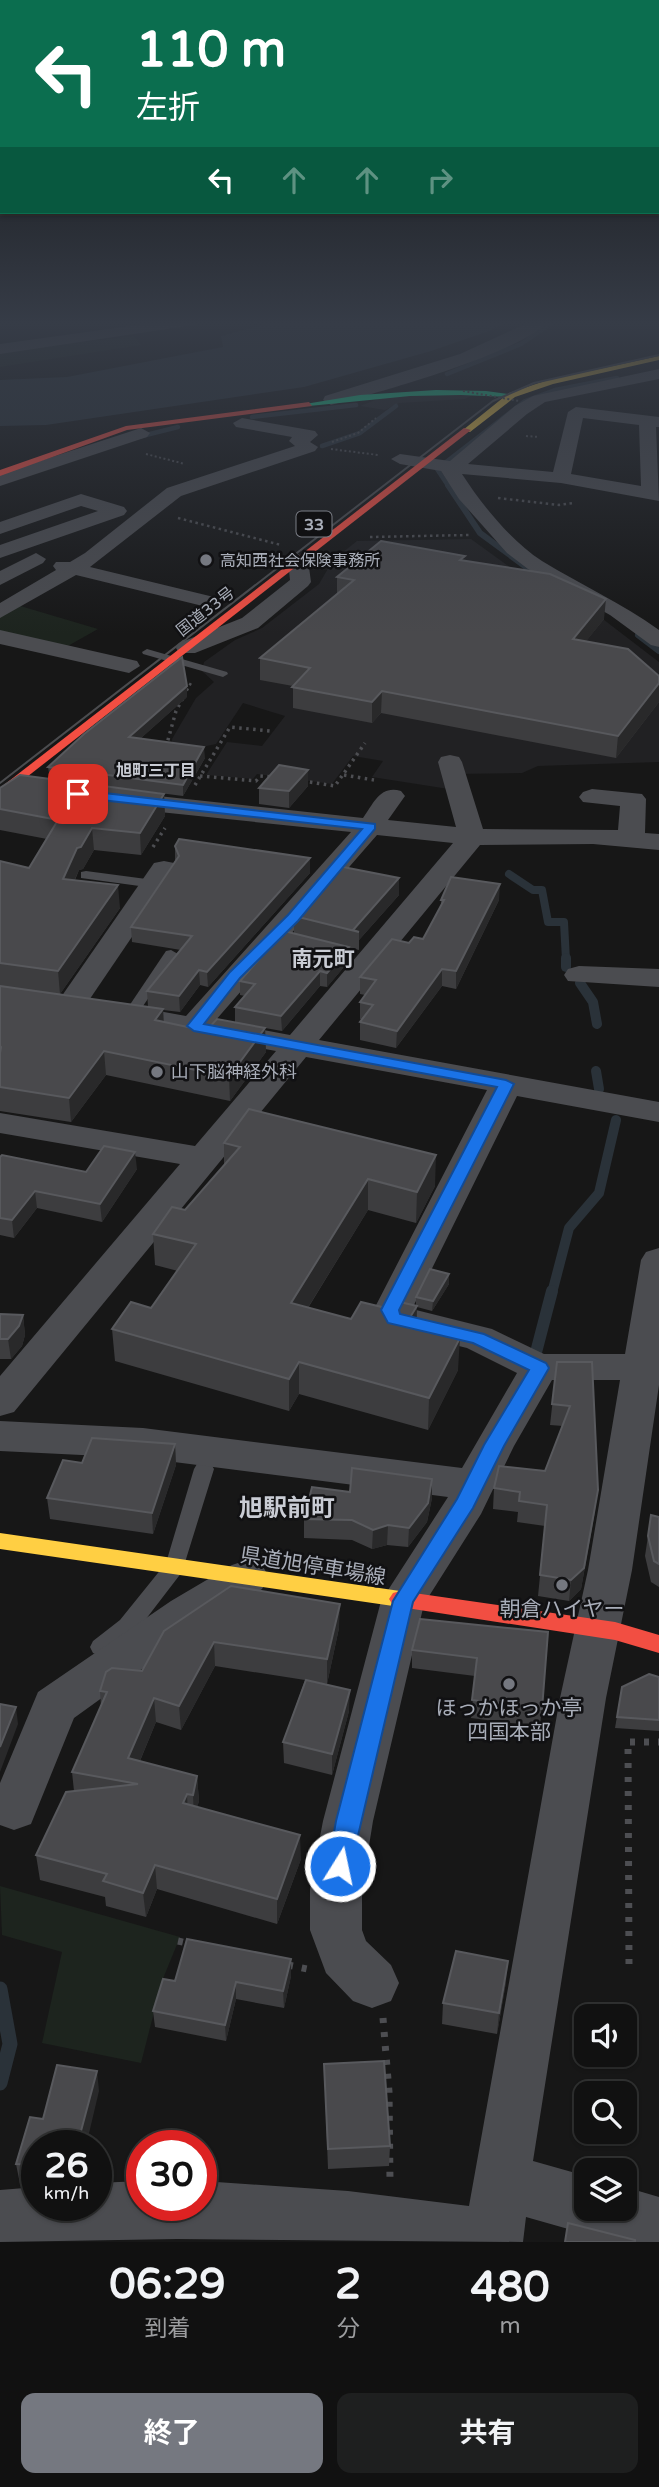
<!DOCTYPE html>
<html lang="ja">
<meta charset="utf-8">
<style>
:root{--surface:#111;--page:#1e1f1f;--text:#f1f3f6;--muted:#9c9d9f;--line:#303131;--accent:#757880}
body{margin:0;font-family:"Varela Round","Noto Sans JP",sans-serif;background:var(--page);color:var(--text);height:100vh;display:flex;flex-direction:column;font-size:26px;white-space:nowrap}
*{box-sizing:border-box;margin:0}
p{font-size:23px;color:var(--muted)}
.icon{flex:none;width:38px;height:38px;fill:none;stroke:currentColor;stroke-width:2;stroke-linecap:round;stroke-linejoin:round}
.map{position:relative;height:2242px;overflow:hidden}
.sheet{display:flex;flex-direction:column;background:var(--surface);flex:1}
.sheet>*{flex:none}
.top-card{position:absolute;left:0px;top:0px;width:660px;height:214px;box-shadow:0 2px 5px #0004,0 0 0 2px var(--line);background:#0b6e4f;color:#fff;overflow:hidden}
.buttons{position:absolute;left:574px;top:2004px;display:grid;gap:14px}
.buttons a{display:grid;place-items:center;width:63px;height:63px;border-radius:14px;background:var(--surface);box-shadow:0 2px 5px #0004,0 0 0 2px var(--line);font-size:35px}
.speed{position:absolute;left:21px;top:2130px;display:flex;gap:14px;font-size:35px;font-weight:700;text-align:center}
.speed>*{display:grid;place-content:center;width:91px;height:91px;border-radius:50%;background:var(--surface);box-shadow:0 2px 5px #0004,0 0 0 2px var(--line);line-height:1}
.speed small{font-size:18px;font-weight:400}
.speed .limit{border:10px solid #d22;background:#fff;color:#111}
.pin{position:absolute;display:grid;place-items:center;width:60px;height:60px;color:#fff;margin:-30px;border-radius:14px;box-shadow:0 4px 10px #0006}
.me{position:absolute;width:77px;margin:-38px;rotate:10deg;stroke-linejoin:round;filter:drop-shadow(0 0 5px #0008)}
.turn{display:flex;align-items:center;gap:24px;height:147px;padding:0 21px;font-size:32px}
.turn .icon{width:91px;height:91px;stroke-width:2.5}
.turn b{display:block;font-size:49px;line-height:60px}
.lanes{display:flex;align-items:center;height:66px;padding:0 21px;background:#0003;justify-content:center;gap:35px;direction:ltr}
.lanes .off{opacity:.35}
.eta{display:flex;justify-content:space-evenly;align-items:center;height:119px;text-align:center}
.eta b{font-size:42px;font-weight:700;line-height:49px}
.action{display:flex;gap:14px;margin-top:auto;padding:14px 21px}
.action a{flex:1;height:80px;border-radius:14px;background:var(--accent);color:#fff;font-size:28px;font-weight:700;line-height:80px;text-align:center}
.action a+a{background:var(--page);color:var(--text)}
.map>svg:first-child{display:block}
.built{fill:#212123}
.green{fill:#1d241e}
.water{fill:#2a3239}
.lines{fill:none;stroke-linecap:round;stroke-linejoin:round}
.stream-far5{stroke:#2a3239;stroke-width:4.5}
.stream-far4{stroke:#2a3239;stroke-width:6}
.stream-far3{stroke:#2a3239;stroke-width:8}
.stream-far2{stroke:#2a3239;stroke-width:10}
.stream-far1{stroke:#2a3239;stroke-width:12}
.stream{stroke:#2a3239;stroke-width:15}
.path-far3{stroke:#4d4e52;stroke-width:2;stroke-dasharray:2 2.5;stroke-linecap:butt}
.path-far2{stroke:#4d4e52;stroke-width:2.5;stroke-dasharray:2.5 3.5;stroke-linecap:butt}
.path-far1{stroke:#4d4e52;stroke-width:3.5;stroke-dasharray:2.5 4.5;stroke-linecap:butt}
.path{stroke:#4d4e52;stroke-width:7;stroke-dasharray:5 9;stroke-linecap:butt}
.lane{fill:#4b4c50;fill-rule:evenodd}
.street{fill:#4b4c50;fill-rule:evenodd}
.fast{fill:#16e098;fill-rule:evenodd}
.slow{fill:#ffcf43;fill-rule:evenodd}
.jam{fill:#f24e42;fill-rule:evenodd}
.tram{stroke:#4b4c4f;stroke-width:2}
.path-bridge{stroke:#4d4e52;stroke-width:2;stroke-dasharray:2 2.5;stroke-linecap:butt}
.wall{fill:#3d3d3f}
.shaded-wall{fill:#29292a}
.building{fill:#49494c;stroke:#58595d;stroke-width:2}
.route{fill:#1a73e8;stroke:#114b97;stroke-width:2}
.poi-dot{fill:#757880;stroke:#111113;stroke-width:2.5}
.labels{text-anchor:middle;stroke-width:5;stroke-linejoin:round;paint-order:stroke}
.shield{fill:#111113;stroke:#7b7e86;stroke-width:2}
.shield-label{font-size:16px;font-weight:bold;fill:#a8adb8}
.far-poi-label{font-size:16px;fill:#a8adb8;stroke:#111113;text-anchor:start}
.far-street-label{font-size:16px;fill:#a8adb8;stroke:#111113}
.far-neighbourhood-label{font-size:16px;font-weight:bold;fill:#c9ccd4;stroke:#111113}
.poi-label{font-size:18px;fill:#a8adb8;stroke:#111113;text-anchor:start}
.quarter-label{font-size:21px;font-weight:bold;fill:#c9ccd4;stroke:#111113}
.near-street-label{font-size:21px;fill:#a8adb8;stroke:#111113}
.near-poi-label{font-size:21px;fill:#a8adb8;stroke:#111113}
.near-quarter-label{font-size:24px;font-weight:bold;fill:#c9ccd4;stroke:#111113}
</style>
<div class="map">
<svg width="659" height="2242" viewBox="0 0 659 2242">
<rect width="100%" height="100%" fill="#171717"/>
<g class="built">
<polygon points="477,393 465,399 399,403 385,410 360,406 383,397"/>
<polygon points="471,539 525,578 595,613 659,662 659,762 538,766 522,773 452,774 455,790 372,777 383,761 353,756 332,784 257,774 253,779 206,775 227,742 262,746 285,716 243,703 216,744 173,753 172,739 196,698 214,682 202,671 204,662 235,640 262,628 319,584 333,560 357,541"/>
</g>
<g class="green">
<polygon points="134,336 141,345 0,367 0,352"/>
<polygon points="17,605 98,629 66,647 0,632 0,615"/>
<polygon points="0,1886 180,1937 162,1981 141,2063 42,2043 62,1952 2,1935"/>
</g>
<polygon class="water" points="278,321 508,321 489,331 431,351 304,387 46,425 0,426 0,380 67,377 223,347 221,336"/>
<g class="lines">
<g class="stream-far5">
<polyline points="447,374 521,344 555,321"/>
<polyline points="252,417 356,405"/>
<polyline points="138,437 178,427"/>
<polyline points="322,446 360,433 396,406"/>
<polyline points="449,487 437,469 525,401 555,390 617,378"/>
</g>
<g class="stream-far4">
<polyline points="448,485 480,533 541,578"/>
<polyline points="638,635 659,651"/>
</g>
<polyline class="stream-far3" points="509,874 533,890 542,890 548,922 564,922 566,960"/>
<g class="stream-far2">
<polyline points="566,958 566,967"/>
<polyline points="580,983 593,1002 597,1024"/>
<polyline points="596,1071 599,1089"/>
<polyline points="552,1293 569,1228 599,1193 616,1120"/>
</g>
<polyline class="stream-far1" points="534,1360 552,1291"/>
<polyline class="stream" points="0,1989 10,2044 0,2083"/>
<g class="path-far3">
<polyline points="526,436 539,437"/>
<polyline points="332,442 358,433 376,418"/>
<polyline points="331,449 378,455"/>
<polyline points="146,454 185,464"/>
</g>
<g class="path-far2">
<polyline points="498,498 559,505 573,503"/>
<polyline points="178,518 281,545"/>
<polyline points="370,537 469,535"/>
<polyline points="184,696 192,681"/>
</g>
<g class="path-far1">
<polyline points="166,747 176,711 185,694"/>
<polyline points="344,775 374,780"/>
<polyline points="200,776 256,781 260,776 273,777"/>
<polyline points="303,781 335,786 365,743"/>
<polyline points="195,785 230,727 270,731"/>
<polyline points="153,847 165,828"/>
</g>
<g class="path">
<polyline points="178,1941 191,1944"/>
<polyline points="629,1964 628,1742 659,1742"/>
<polyline points="288,1965 307,1969"/>
<polyline points="383,2018 389,2092 390,2181"/>
</g>
<g class="lane">
<polygon points="147,649 227,672 228,674 223,677 143,654 142,652"/>
<polygon points="86,871 154,880 161,884 154,888 81,878 81,872"/>
<polygon points="171,950 178,954 137,1015 130,1019 125,1018 123,1015 166,951"/>
<polygon points="204,1462 211,1464 214,1469 182,1572 136,1632 109,1653 101,1656 93,1653 90,1647 93,1641 120,1620 166,1563 194,1469 197,1464"/>
</g>
<g class="street">
<polygon points="166,321 201,321 194,325 0,354 0,344"/>
<path d="M532 321H549C519 354 378 393 331 405L323 400 325 396 460 354Z"/>
<path d="M659 369V379L545 402 527 414 468 464 553 472 568 412 576 407 659 417V427H656L659 501 561 483 462 474C482 505 511 541 542 561 581 585 622 603 659 630V647L651 645 610 615 528 569 507 553 459 499 441 471 400 464 391 459 400 454 450 461 515 406 533 396ZM583 418 639 425 641 486 571 474Z"/>
<polygon points="242,418 315,431 318,435 310,442 318,447 315,451 181,496 90,567 218,598 222,602 218,606 211,608 76,575 0,618 0,603 56,570 53,566 56,562 70,562 85,553 167,488 295,446 289,441 292,437 236,427 233,423"/>
<polygon points="141,428 150,433 147,437 0,486 0,474"/>
<polygon points="81,494 124,507 127,511 124,515 0,558 0,545 98,511 81,506 0,534 0,522"/>
<polygon points="36,553 46,559 43,563 0,585 0,571"/>
<polygon points="298,554 308,560 311,582 308,586 258,628 195,653 179,653 176,648 179,643 242,618 290,580 288,560"/>
<polygon points="0,630 137,661 140,666 129,673 0,644"/>
<path d="M450 755 459 757 462 762 483 829 618 830 620 806 583 802 579 797 583 792 592 789 642 794 646 799 645 833 659 834V850L593 844 480 845 319 1040 659 1102V1122L517 1096 412 1309 492 1329 544 1354H625L641 1260 646 1252 659 1248V1385L632 1570 606 1698 533 2161 586 2176V2208H625V2187L659 2197V2242H614L526 2217 523 2242 177 2239 0 2242V2190L37 2187V2205H96V2183L142 2181V2205H201L202 2181 348 2191 469 2206 560 1698 588 1570 620 1380H552L514 1446 481 1514 424 1604 373 1821 362 1889V1930L366 1941 391 1965 399 1983 391 2001 372 2008 353 2001 326 1973 310 1930V1889L323 1821 381 1601 448 1497 143 1458 0 1451V1421L143 1428 462 1468 517 1373 467 1348 381 1327 372 1313 487 1090 306 1057 14 1412 0 1416V1376L180 1164 0 1133V1113L195 1146 276 1051 120 1022 109 1020 105 1013 109 1006 120 1004 186 1016 351 832 121 808 112 805 108 800 112 795 121 792 363 818C374 803 380 785 401 791L405 796 388 820 456 827 438 762 441 757ZM377 835 453 843 290 1035 215 1021Z"/>
<polygon points="164,861 174,863 178,869 81,1012 70,1015 59,1012 55,1006 59,1000 154,863"/>
<polygon points="579,966 659,969 659,987 568,981 564,975 568,969"/>
<polygon points="247,1560 262,1565 269,1577 262,1589 203,1625 74,1718 31,1824 14,1830 0,1825 0,1783 38,1692 171,1601 232,1565"/>
</g>
<polygon class="fast" points="436,390 486,391 516,395 512,397 461,395 410,396 309,406 305,404 360,395"/>
<g class="slow">
<polygon points="659,356 659,360 553,384 515,397 470,432 463,430 509,393 548,380"/>
<polygon points="0,1533 400,1591 407,1593 411,1599 407,1605 400,1607 0,1549"/>
</g>
<g class="jam">
<polygon points="309,402 312,406 127,430 0,476 0,470 126,426"/>
<polygon points="464,428 471,430 0,798 0,788"/>
<polygon points="400,1591 615,1622 659,1635 659,1653 615,1640 400,1607 393,1605 389,1599 393,1593"/>
</g>
<polyline class="tram" points="0,783 493,401 534,383 659,355"/>
<polyline class="path-bridge" points="463,391 519,401"/>
</g>
<g class="wall">
<polygon points="464,561 604,619 586,641 659,676 659,702 616,758 381,713 372,723 293,708 293,686 260,680 260,658 337,594 337,577"/>
<polygon points="187,697 141,738 205,758 183,796 58,780 164,794 165,816 141,855 94,850 83,869 79,870 75,880 120,908 60,994 148,1007 147,991 181,950 132,942 131,927 175,861 175,846 310,858 310,873 208,987 200,985 180,1012 163,1010 164,1022 206,1031 235,1022 235,1007 245,996 240,995 240,981 294,933 294,916 399,878 399,895 359,940 359,950 349,948 349,961 327,987 320,986 282,1031 265,1028 266,1052 230,1101 106,1075 71,1122 0,1111 0,861 29,868 47,839 0,830 0,788 50,779 48,767"/>
<polygon points="308,770 308,786 289,808 259,804 259,788"/>
<polygon points="441,900 499,900 456,989 442,986 396,1048 360,1040 360,1022 362,1020 360,1019 360,1002 365,995 360,994 360,977 423,939 441,906"/>
<polygon points="224,1143 435,1186 416,1223 368,1210 308,1308 351,1319 386,1308 416,1306 416,1297 449,1274 449,1284 432,1311 417,1307 416,1327 458,1370 428,1430 299,1394 289,1411 115,1361 112,1329 151,1308 178,1271 155,1265 153,1234 185,1210 224,1165"/>
<polygon points="0,1157 86,1172 137,1169 102,1222 37,1208 14,1238 0,1235"/>
<polygon points="0,1314 23,1315 25,1335 22,1346 11,1359 0,1359"/>
<polygon points="557,1362 592,1362 595,1511 581,1589 569,1601 538,1596 545,1526 517,1522 518,1512 493,1509 494,1488 545,1471 563,1426 550,1425"/>
<polygon points="175,1444 176,1465 153,1534 50,1519 47,1498 82,1463"/>
<polygon points="432,1479 432,1498 427,1522 408,1547 387,1545 372,1549 352,1540 304,1538 304,1519 350,1492"/>
<polygon points="659,1517 659,1587 651,1582 645,1556 648,1536"/>
<polygon points="231,1586 339,1628 327,1684 316,1682 349,1711 332,1775 284,1763 283,1742 305,1680 215,1666 181,1730 156,1722 140,1761 197,1776 199,1801 197,1807 301,1859 277,1924 157,1889 146,1917 106,1906 105,1897 40,1880 36,1855 74,1791 72,1772 101,1706 100,1691 142,1671"/>
<polygon points="548,1632 540,1727 471,1718 475,1676 412,1668 412,1650"/>
<polygon points="659,1677 659,1731 615,1728 622,1687"/>
<polygon points="291,1959 291,1976 284,2008 236,1999 226,2041 155,2027 153,2011 175,1981"/>
<polygon points="506,1982 497,2034 442,2024 443,2003"/>
<polygon points="324,2064 390,2146 389,2166 328,2169"/>
<polygon points="99,2091 37,2146 37,2184 20,2184 16,2164 43,2119"/>
</g>
<g class="shaded-wall">
<polygon points="606,599 604,619 571,660 573,639"/>
<polygon points="659,683 659,702 616,758 618,736"/>
<polygon points="187,686 187,697 130,748 129,737"/>
<polygon points="382,691 381,713 372,723 372,702"/>
<polygon points="204,747 205,758 183,796 183,785"/>
<polygon points="308,770 308,786 289,808 289,791"/>
<polygon points="164,794 165,816 141,855 140,833"/>
<polygon points="92,828 94,850 83,869 79,870 65,901 63,879 77,848"/>
<polygon points="310,858 310,873 208,987 207,972"/>
<polygon points="399,878 399,895 359,940 359,950 359,932 353,931"/>
<polygon points="500,884 499,900 456,989 456,971"/>
<polygon points="118,885 120,908 60,994 58,971"/>
<polygon points="349,947 349,961 327,987 327,973"/>
<polygon points="442,969 442,986 396,1048 397,1031"/>
<polygon points="199,970 200,985 180,1012 179,996"/>
<polygon points="320,971 320,986 282,1031 281,1016"/>
<polygon points="163,1009 164,1033 155,1020"/>
<polygon points="265,1028 266,1052 230,1101 229,1077"/>
<polygon points="104,1051 106,1075 71,1122 69,1098"/>
<polygon points="135,1152 137,1169 102,1222 100,1204"/>
<polygon points="436,1155 435,1186 416,1223 417,1192"/>
<polygon points="368,1179 368,1210 291,1335 291,1303"/>
<polygon points="35,1191 37,1208 14,1238 12,1220"/>
<polygon points="449,1274 449,1284 432,1311 433,1301"/>
<polygon points="417,1306 416,1338 406,1324"/>
<polygon points="23,1315 25,1335 22,1346 11,1359 8,1339"/>
<polygon points="460,1338 458,1370 428,1430 429,1398"/>
<polygon points="299,1362 299,1394 289,1411 289,1379"/>
<polygon points="175,1444 176,1465 153,1534 152,1513"/>
<polygon points="432,1479 432,1498 427,1522 408,1547 409,1528"/>
<polygon points="598,1490 595,1511 581,1589 569,1601 571,1580"/>
<polygon points="388,1525 387,1545 372,1549 373,1530"/>
<polygon points="340,1604 339,1628 327,1684 327,1659"/>
<polygon points="214,1642 215,1666 181,1730 179,1706"/>
<polygon points="350,1690 349,1711 332,1775 332,1754"/>
<polygon points="154,1698 156,1722 131,1782 128,1758"/>
<polygon points="16,1707 18,1724 0,1772 0,1747"/>
<polygon points="197,1776 199,1801 194,1819 193,1795"/>
<polygon points="187,1794 188,1818 183,1803"/>
<polygon points="300,1835 301,1859 277,1924 277,1899"/>
<polygon points="155,1865 157,1889 146,1917 143,1893"/>
<polygon points="291,1959 291,1976 284,2008 283,1991"/>
<polygon points="508,1961 506,1982 497,2034 499,2013"/>
<polygon points="236,1982 236,1999 226,2041 225,2025"/>
<polygon points="97,2071 99,2091 86,2146 77,2146"/>
</g>
<g class="building">
<polygon points="381,541 465,556 460,560 550,574 606,599 573,639 628,649 659,676 659,683 618,736 382,691 372,702 292,687 310,668 260,658 354,580 337,577"/>
<polygon points="182,657 187,686 129,737 204,747 183,785 48,767 84,734"/>
<polygon points="279,765 308,770 289,791 259,788"/>
<polygon points="20,775 164,794 140,833 92,828 81,847 77,848 63,879 118,885 58,971 0,963 0,861 29,868 58,820 0,809 0,788"/>
<polygon points="179,839 310,858 207,972 199,970 179,996 147,991 192,936 131,927 179,856 175,846"/>
<polygon points="338,866 399,878 353,930 359,932 294,916"/>
<polygon points="451,877 500,884 456,971 442,969 397,1031 360,1022 373,1005 360,1002 376,980 360,977 392,939 409,943 414,937 423,939 444,900 441,900"/>
<polygon points="284,931 349,947 327,973 320,971 281,1016 235,1007 255,984 240,981"/>
<polygon points="0,986 163,1009 155,1020 206,1031 217,1019 265,1028 229,1077 104,1051 69,1098 0,1087 0,1053 1,1047 0,1046"/>
<polygon points="249,1109 436,1155 417,1192 368,1179 291,1303 351,1319 361,1302 386,1308 391,1300 417,1306 406,1324 460,1338 429,1398 299,1362 289,1379 112,1329 131,1302 151,1308 196,1244 153,1234 172,1207 185,1210 240,1147 224,1143"/>
<polygon points="104,1146 135,1152 100,1204 35,1191 12,1220 0,1218 0,1157 2,1155 86,1172"/>
<polygon points="430,1269 449,1274 433,1301 416,1297"/>
<polygon points="0,1314 23,1315 19,1326 8,1339 0,1339"/>
<polygon points="557,1362 592,1362 598,1490 584,1568 571,1580 540,1575 547,1505 519,1501 520,1492 494,1488 499,1466 545,1471 570,1406 552,1404"/>
<polygon points="92,1438 175,1444 152,1513 47,1498 63,1460 82,1463"/>
<polygon points="352,1468 432,1479 428,1503 409,1528 388,1525 373,1530 352,1520 304,1519 312,1487 350,1492"/>
<polygon points="651,1515 659,1517 659,1564 654,1561 648,1536"/>
<polygon points="231,1586 340,1604 327,1659 214,1642 179,1706 154,1698 128,1758 197,1776 193,1795 187,1794 183,1803 300,1835 277,1899 155,1865 143,1893 103,1881 107,1874 36,1855 66,1792 138,1784 72,1772 107,1692 100,1691 106,1672 112,1668 142,1671 164,1631"/>
<polygon points="420,1619 548,1632 542,1709 472,1700 477,1658 412,1650"/>
<polygon points="649,1674 659,1677 659,1720 617,1717 622,1687"/>
<polygon points="306,1680 350,1690 332,1754 283,1742"/>
<polygon points="0,1704 16,1707 0,1747"/>
<polygon points="187,1939 291,1959 283,1991 236,1982 225,2025 153,2011 163,1979 175,1981"/>
<polygon points="456,1951 508,1961 499,2013 443,2003"/>
<polygon points="384,2061 390,2146 328,2149 324,2064"/>
<polygon points="57,2065 97,2071 77,2146 37,2146 37,2165 16,2164 30,2117 43,2119"/>
<polygon points="568,2223 635,2240 635,2242 565,2242"/>
</g>
<linearGradient id="sky" x2="0" y2="1"><stop stop-color="#0d0d0d"/><stop offset="0.51" stop-color="#363c47"/><stop offset="1" stop-color="#363c47" stop-opacity="0"/></linearGradient>
<rect width="659" height="634" fill="url(#sky)"/>
<polygon class="route" points="78,790 375,824 375,829 298,921 240,978 204,1024 506,1080 514,1084 399,1310 400,1314 484,1334 546,1363 549,1368 504,1446 473,1508 413,1602 349,1874 340,1877 331,1874 328,1866 336,1821 393,1601 457,1499 484,1445 529,1370 473,1343 388,1323 381,1310 497,1087 194,1031 187,1026 230,972 288,915 362,829 74,797 72,794"/>
<g class="poi-dot">
<circle cx="206" cy="560" r="7"/>
<circle cx="157" cy="1072" r="7"/>
<circle cx="562" cy="1585" r="7"/>
<circle cx="509" cy="1684" r="7"/>
</g>
<g class="labels">
<rect class="shield" x="296.5" y="511.5" width="35" height="25" rx="5"/>
<g class="shield-label">
<text x="314" y="530">33</text>
</g>
<g class="far-poi-label">
<text x="220" y="566">高知西社会保険事務所</text>
</g>
<g class="far-street-label">
<text transform="translate(205 611) rotate(-38)" y="6">国道33号</text>
</g>
<g class="far-neighbourhood-label">
<text x="156" y="776">旭町三丁目</text>
</g>
<g class="poi-label">
<text x="171" y="1078">山下脳神経外科</text>
</g>
<g class="quarter-label">
<text x="323" y="966">南元町</text>
</g>
<g class="near-street-label">
<text transform="translate(313 1566) rotate(9)" y="7">県道旭停車場線</text>
</g>
<g class="near-poi-label">
<text x="562" y="1616">朝倉ハイヤー</text>
<text x="509" y="1715">ほっかほっか亭<tspan x="509" dy="24">四国本部</tspan></text>
</g>
<g class="near-quarter-label">
<text x="287" y="1516">旭駅前町</text>
</g>
</g>
</svg>
<div class="buttons">
<a><svg class="icon" aria-label="sound" viewBox="0 0 24 24"><path d="M4 9h4l5-4v14l-5-4H4zM17 9q2 3 0 6"/></svg></a>
<a><svg class="icon" aria-label="search" viewBox="0 0 24 24"><circle cx="10" cy="10" r="6"/><path d="M15 15l6 6"/></svg></a>
<a><svg class="icon" aria-label="layers" viewBox="0 0 24 24"><path d="M12 4l9 5-9 5-9-5zM3 14l9 5 9-5"/></svg></a>
</div>
<div class="speed"><div>26<small>km/h</small></div><div class="limit">30</div></div>
<div class="pin" style="left:78px;top:794px;background:#d93025"><svg class="icon" aria-label="arrive" viewBox="0 0 24 24"><path d="M6 21V4h12l-3 4 3 4H6"/></svg></div>
<svg class="me" style="left:340px;top:1866px" viewBox="-20 -20 40 40"><circle r="17" fill="#1a73e8" stroke="#fff" stroke-width="3"/><path d="M0-11L8 9 0 5-8 9z" fill="#fff"/></svg>
<div class="top-card">
<div class="turn"><svg class="icon" aria-label="left" viewBox="0 0 24 24"><path d="M17 20v-9H6M10 6l-5 5 5 5"/></svg><div><b>110 m</b>左折</div></div>
<div class="lanes"><svg class="icon" aria-label="left" viewBox="0 0 24 24"><path d="M17 20v-9H6M10 6l-5 5 5 5"/></svg><svg class="icon off" aria-label="ahead" viewBox="0 0 24 24"><path d="M12 20V5M6 11l6-6 6 6"/></svg><svg class="icon off" aria-label="ahead" viewBox="0 0 24 24"><path d="M12 20V5M6 11l6-6 6 6"/></svg><svg class="icon off" aria-label="right" viewBox="0 0 24 24"><path d="M7 20v-9h11M14 6l5 5-5 5"/></svg></div>
</div>
</div>
<section class="sheet">
<div class="eta">
<div><b>06:29</b><p>到着</p></div>
<div><b>2</b><p>分</p></div>
<div><b>480</b><p>m</p></div>
</div>
<div class="action"><a>終了</a><a>共有</a></div>
</section>
